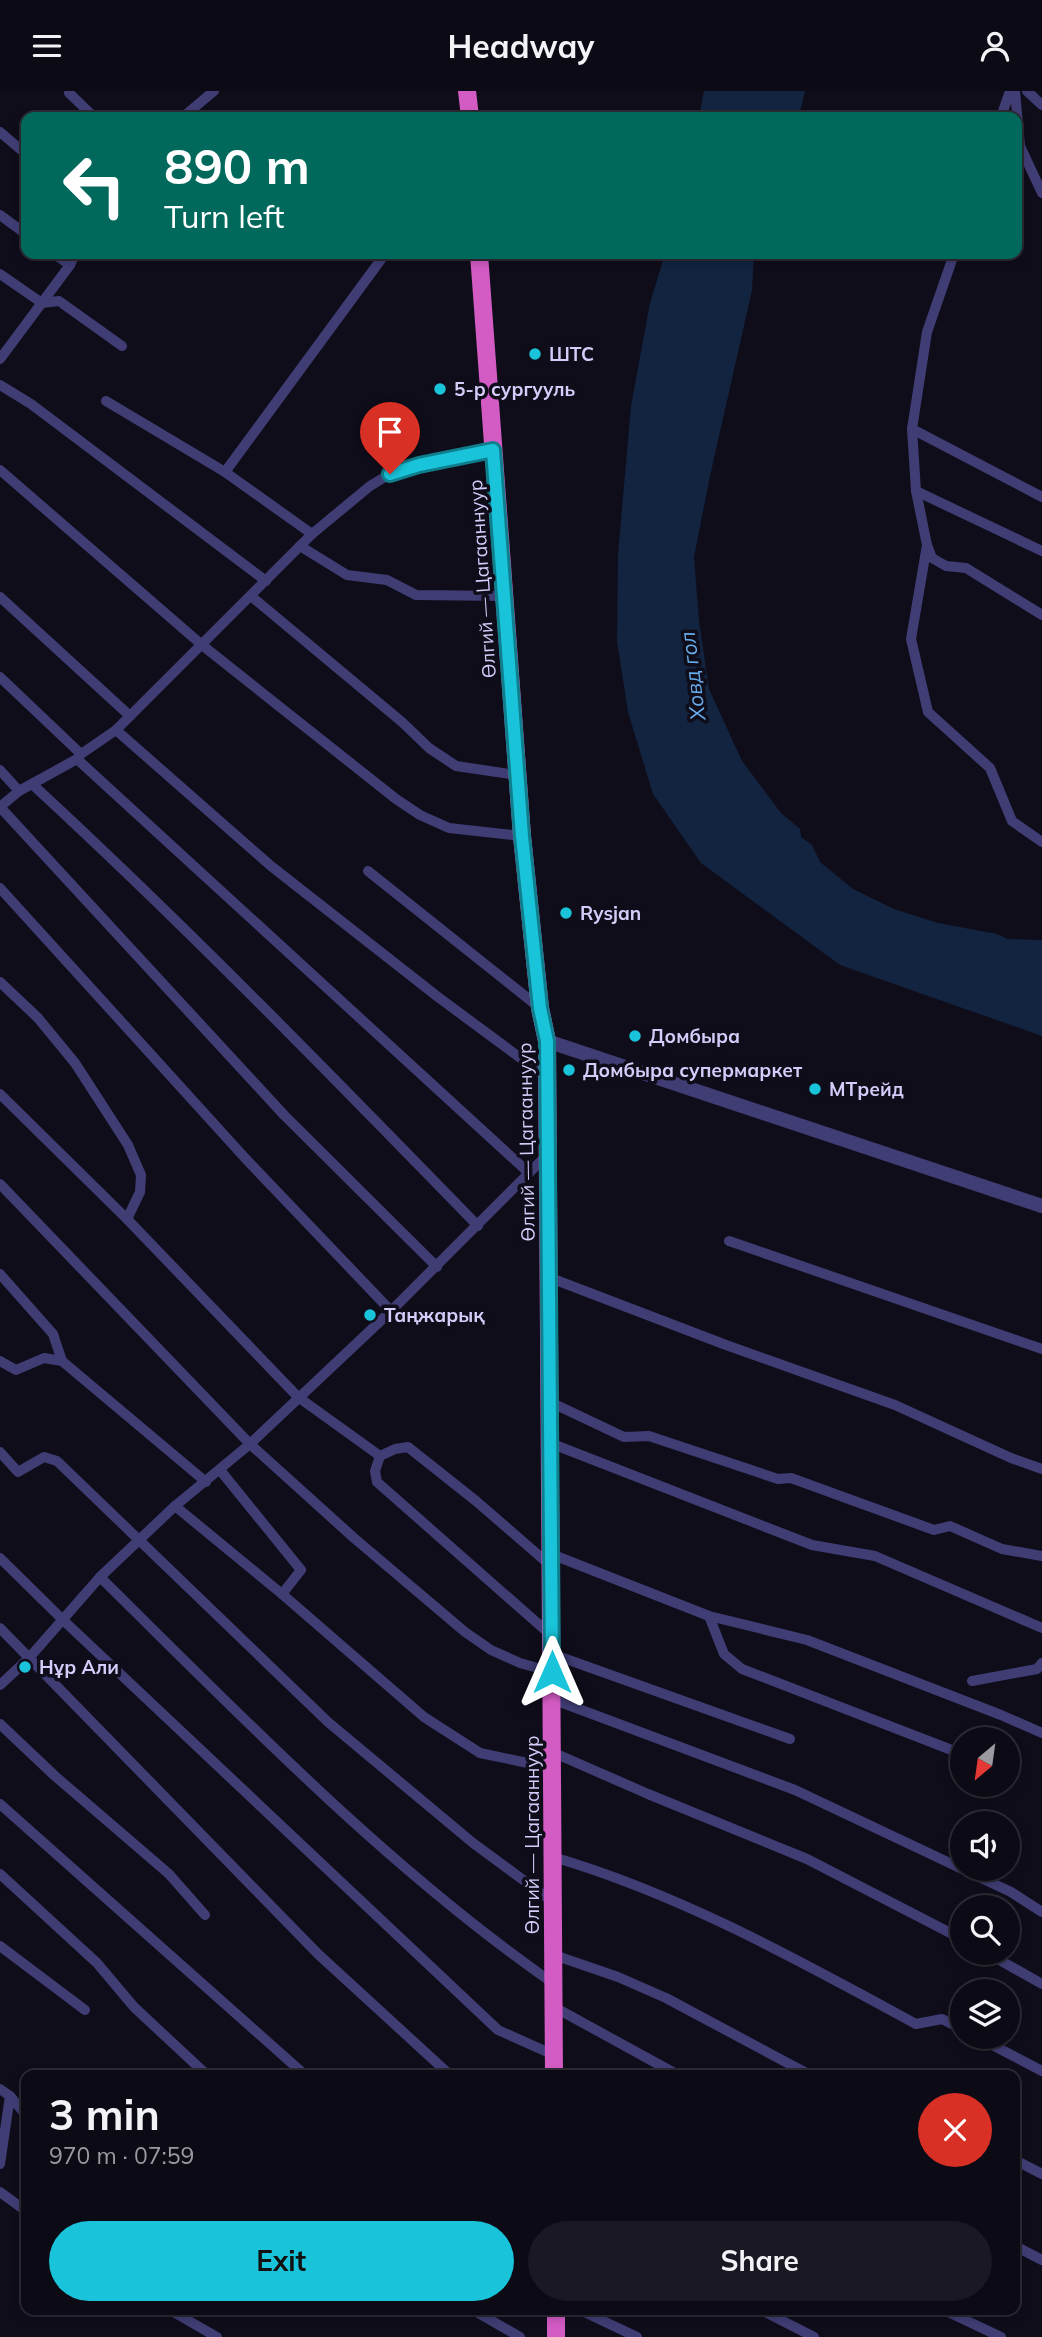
<!DOCTYPE html>
<meta charset="utf-8">
<style>
:root{--surface:#0c0a14;--page:#1a1822;--text:#f1f3f6;--muted:#9a9aa0;--line:#2c2b34;--accent:#19c3d9}
body{margin:0;font-family:Mulish,sans-serif;background:var(--page);color:var(--text);height:100vh;display:flex;flex-direction:column;font-size:26px;white-space:nowrap}
*{box-sizing:border-box;margin:0}
p{font-size:23px;color:var(--muted)}
.icon{flex:none;width:38px;height:38px;fill:none;stroke:currentColor;stroke-width:2;stroke-linecap:round;stroke-linejoin:round}
.map{position:relative;flex:1;overflow:hidden}
.sheet{position:absolute;left:21px;top:1979px;width:999px;height:245px;display:flex;flex-direction:column;background:var(--surface);border-radius:14px;box-shadow:0 4px 10px #0003,0 0 0 2px var(--line)}
.sheet>*{flex:none}
.guide{position:absolute;left:21px;top:21px;width:1001px;height:147px;border-radius:14px;box-shadow:0 4px 10px #0003,0 0 0 2px var(--line);background:#00695c;color:#fff;overflow:hidden}
.needle{width:46px;rotate:209deg}
.controls{position:absolute;left:950px;top:1636px;display:grid;gap:14px}
.controls a{display:grid;place-items:center;width:70px;height:70px;border-radius:50%;background:var(--surface);box-shadow:0 4px 10px #0003,0 0 0 2px var(--line);font-size:35px}
.pin{position:absolute;display:grid;place-items:center;width:60px;height:60px;color:#fff;margin:-72px -30px;border-radius:50% 50% 50% 0;rotate:-45deg;box-shadow:0 0 7px #0007}
.pin .icon{rotate:45deg}
.me{position:absolute;width:77px;margin:-38px;rotate:0deg;stroke-linejoin:round;filter:drop-shadow(0 0 5px #0008)}
.turn{display:flex;align-items:center;gap:24px;height:147px;padding:0 28px;font-size:32px}
.turn .icon{width:91px;height:91px;stroke-width:2.5}
.turn b{display:block;font-size:49px;line-height:60px}
.round{display:grid;place-items:center;flex:none;width:74px;height:74px;border-radius:37px;background:var(--page)}
.headline{display:flex;align-items:center;justify-content:space-between;height:119px;padding:0 28px}
h1{font-size:42px;font-weight:700;line-height:52px}
.primary-button{display:flex;gap:14px;margin-top:auto;padding:14px 28px}
.primary-button a{flex:1;height:80px;border-radius:42px;background:var(--accent);color:#111;font-size:28px;font-weight:700;line-height:80px;text-align:center}
.primary-button a+a{background:var(--page);color:var(--text)}
header{display:flex;justify-content:space-between;align-items:center;height:91px;padding:0 28px;background:var(--surface);font-size:32px;font-weight:700}
.map>svg:first-child{display:block}
.water{fill:#12243f}
.lines{fill:none;stroke-linecap:round;stroke-linejoin:round}
.minor{stroke:#403d75;stroke-width:10}
.tertiary{stroke:#403d75;stroke-width:14}
.trunk{stroke:#d35bc4;stroke-width:18}
.route-casing{stroke:#107f8d;stroke-width:18}
.route{stroke:#19c3d9;stroke-width:12}
.poi-dot{fill:#19c3d9;stroke:#100d1b;stroke-width:2.5}
.labels{text-anchor:middle;stroke-width:7;stroke-linejoin:round;paint-order:stroke}
.poi-label{font-size:19px;font-weight:bold;fill:#d3cdf9;stroke:#100d1b;text-anchor:start}
.street-label{font-size:19px;fill:#d3cdf9;stroke:#100d1b}
.water-label{font-size:21px;font-style:italic;fill:#67aded;stroke:#100d1b}
</style>
<header><svg class="icon" aria-label="menu" viewBox="0 0 24 24"><path d="M4 6h16M4 12h16M4 18h16"/></svg>Headway<svg class="icon" aria-label="person" viewBox="0 0 24 24"><circle cx="12" cy="8" r="4"/><path d="M4 21q1-7 8-7t8 7"/></svg></header>
<div class="map">
<svg width="1042" height="2246" viewBox="0 0 1042 2246">
<rect width="100%" height="100%" fill="#100d1b"/>
<g class="water">
<polygon points="704,0 805,0 799,26 699,26"/>
<polygon points="665,163 754,163 752,199 710,385 694,466 699,530 709,598 742,670 781,722 800,738 801,746 812,754 820,771 853,798 894,818 938,832 997,843 1008,848 1042,849 1042,945 840,874 701,772 653,703 628,621 617,550 618,463 631,315 650,212"/>
</g>
<g class="lines">
<g class="minor">
<polyline points="1015,0 1020,55 1042,102"/>
<polyline points="1027,0 1042,14"/>
<polyline points="69,2 94,26"/>
<polyline points="183,26 214,0"/>
<polyline points="1001,26 1010,0"/>
<polyline points="0,41 26,63"/>
<polyline points="0,124 26,143"/>
<polyline points="54,163 70,174"/>
<polyline points="954,163 927,241 912,338 1042,406"/>
<polyline points="0,183 42,212 59,210 122,255"/>
<polyline points="0,268 70,174 75,163"/>
<polyline points="0,294 31,313 266,490"/>
<polyline points="106,310 225,381 312,443"/>
<polyline points="912,338 916,400 927,454 932,467 946,475 966,477 1042,524"/>
<polyline points="0,379 202,554 396,708 420,724 449,737 522,745"/>
<polyline points="225,381 385,163"/>
<polyline points="916,400 1042,460"/>
<polyline points="927,454 911,548 928,621 990,677 1012,730 1042,751"/>
<polyline points="300,455 347,484 387,489 416,504 505,505"/>
<polyline points="251,505 402,631 429,657 456,675 517,684"/>
<polyline points="0,506 130,625"/>
<polyline points="0,586 81,663"/>
<polyline points="116,639 271,775 438,906 546,986"/>
<polyline points="77,668 529,1082"/>
<polyline points="0,679 19,700"/>
<path d="M32 693C186 835 332 985 478 1135"/>
<polyline points="368,780 540,917"/>
<polyline points="0,797 245,1067 391,1220"/>
<polyline points="0,891 38,927 75,972 128,1054 141,1084 140,1101 127,1128"/>
<polyline points="0,1003 127,1128 298,1306 380,1365 375,1380 377,1391 552,1545"/>
<polyline points="0,1093 250,1353 354,1447 465,1541 491,1559 520,1572 552,1581"/>
<polyline points="729,1150 1042,1258"/>
<polyline points="437,1176 284,1024 0,716 19,700 77,668 81,663 116,639 312,443 370,395 390,383 419,374 493,359"/>
<polyline points="0,1183 53,1243 62,1270 206,1391"/>
<polyline points="548,1186 726,1254 895,1314 1011,1367 1042,1378"/>
<polyline points="0,1270 16,1279 44,1267 62,1270"/>
<polyline points="550,1311 624,1346 649,1345 778,1388 791,1387 934,1439 950,1435 1002,1458 1042,1465"/>
<polyline points="550,1352 812,1454 875,1465 1042,1537"/>
<polyline points="0,1361 18,1381 44,1366 57,1370 328,1631 473,1752 553,1811"/>
<polyline points="380,1365 395,1358 408,1356 476,1410 551,1475"/>
<polyline points="220,1379 301,1479 282,1503"/>
<polyline points="175,1415 282,1503 424,1626 480,1662 552,1677"/>
<polyline points="551,1463 709,1525 807,1549 1001,1624 1042,1642"/>
<polyline points="0,1467 63,1529 498,1939 554,1964"/>
<path d="M100 1486C244 1628 388 1777 554 1893"/>
<polyline points="709,1525 724,1563 742,1578 962,1663"/>
<polyline points="0,1537 318,1863 450,1984"/>
<polyline points="552,1563 790,1648"/>
<polyline points="972,1590 1037,1578 1042,1572"/>
<polyline points="0,1594 29,1567 100,1486 175,1415 250,1353 391,1220 547,1064"/>
<polyline points="552,1608 795,1699 1011,1801 1042,1821"/>
<polyline points="0,1633 55,1685 169,1783 205,1824"/>
<polyline points="552,1661 648,1703 807,1768 962,1848"/>
<polyline points="0,1713 305,1984"/>
<path d="M553 1766C680 1803 800 1870 916 1933L942 1928 962 1938"/>
<polyline points="0,1783 97,1872 134,1916 207,1984"/>
<polyline points="0,1855 85,1919"/>
<polyline points="987,1862 1042,1893"/>
<polyline points="554,1864 618,1886 666,1907 810,1984"/>
<polyline points="554,1916 678,1984"/>
<polyline points="977,1946 1042,1980"/>
<polyline points="0,1998 10,2005 0,2073"/>
<polyline points="10,2005 26,2024"/>
<polyline points="1015,2069 1042,2083"/>
<polyline points="0,2101 26,2120"/>
<polyline points="1015,2155 1042,2169"/>
<polyline points="170,2219 217,2246"/>
<polyline points="473,2219 520,2246"/>
<polyline points="580,2219 637,2246"/>
<polyline points="761,2219 814,2246"/>
<polyline points="944,2219 1001,2246"/>
</g>
<polyline class="tertiary" points="547,950 1042,1115"/>
<g class="trunk">
<polyline points="467,0 470,26"/>
<polyline points="479,163 522,745 540,917 547,950 554,1984"/>
<polyline points="556,2219 556,2246"/>
</g>
</g>
<g class="lines">
<defs>
<polyline id="route" points="390,383 419,374 493,359 522,745 540,917 547,950 552,1581"/>
</defs>
<use href="#route" class="route-casing"/>
<use href="#route" class="route"/>
</g>
<g class="poi-dot">
<circle cx="535" cy="263" r="7"/>
<circle cx="440" cy="298" r="7"/>
<circle cx="566" cy="822" r="7"/>
<circle cx="635" cy="945" r="7"/>
<circle cx="569" cy="979" r="7"/>
<circle cx="815" cy="998" r="7"/>
<circle cx="370" cy="1224" r="7"/>
<circle cx="25" cy="1576" r="7"/>
</g>
<g class="labels">
<g class="poi-label">
<text x="549" y="270">ШТС</text>
<text x="454" y="305">5-р сургууль</text>
<text x="580" y="829">Rysjan</text>
<text x="649" y="952">Домбыра</text>
<text x="583" y="986">Домбыра супермаркет</text>
<text x="829" y="1005">MTрейд</text>
<text x="384" y="1231">Таңжарық</text>
<text x="39" y="1583">Нұр Али</text>
</g>
<g class="street-label">
<text transform="translate(482 488) rotate(-94)" y="7">Өлгий — Цагааннуур</text>
<text transform="translate(526 1051) rotate(-91)" y="7">Өлгий — Цагааннуур</text>
<text transform="translate(532 1744) rotate(-90)" y="7">Өлгий — Цагааннуур</text>
</g>
<g class="water-label">
<text transform="translate(693 585) rotate(-97)" y="7">Ховд гол</text>
</g>
</g>
</svg>
<div class="controls">
<a><svg class="needle" viewBox="-14 -14 28 28"><path d="M0-13l5 13h-10z" fill="#e53935"/><path d="M0 13l5-13h-10z" fill="#9a9aa0"/></svg></a>
<a><svg class="icon" aria-label="sound" viewBox="0 0 24 24"><path d="M4 9h4l5-4v14l-5-4H4zM17 9q2 3 0 6"/></svg></a>
<a><svg class="icon" aria-label="search" viewBox="0 0 24 24"><circle cx="10" cy="10" r="6"/><path d="M15 15l6 6"/></svg></a>
<a><svg class="icon" aria-label="layers" viewBox="0 0 24 24"><path d="M12 4l9 5-9 5-9-5zM3 14l9 5 9-5"/></svg></a>
</div>
<div class="pin" style="left:390px;top:383px;background:#d93025"><svg class="icon" aria-label="arrive" viewBox="0 0 24 24"><path d="M6 21V4h12l-3 4 3 4H6"/></svg></div>
<svg class="me" style="left:552px;top:1581px" viewBox="-20 -20 40 40"><path d="M0-17L14 15 0 8-14 15z" fill="#19c3d9" stroke="#fff" stroke-width="4"/></svg>
<div class="guide">
<div class="turn"><svg class="icon" aria-label="left" viewBox="0 0 24 24"><path d="M17 20v-9H6M10 6l-5 5 5 5"/></svg><div><b>890 m</b>Turn left</div></div>
</div>
<section class="sheet">
<div class="headline"><div><h1>3 min</h1><p>970 m · 07:59</p></div><a class="round" style="background:#d93025;color:#fff"><svg class="icon" aria-label="close" viewBox="0 0 24 24"><path d="M6 6l12 12M18 6L6 18"/></svg></a></div>
<div class="primary-button"><a>Exit</a><a>Share</a></div>
</section>
</div>
